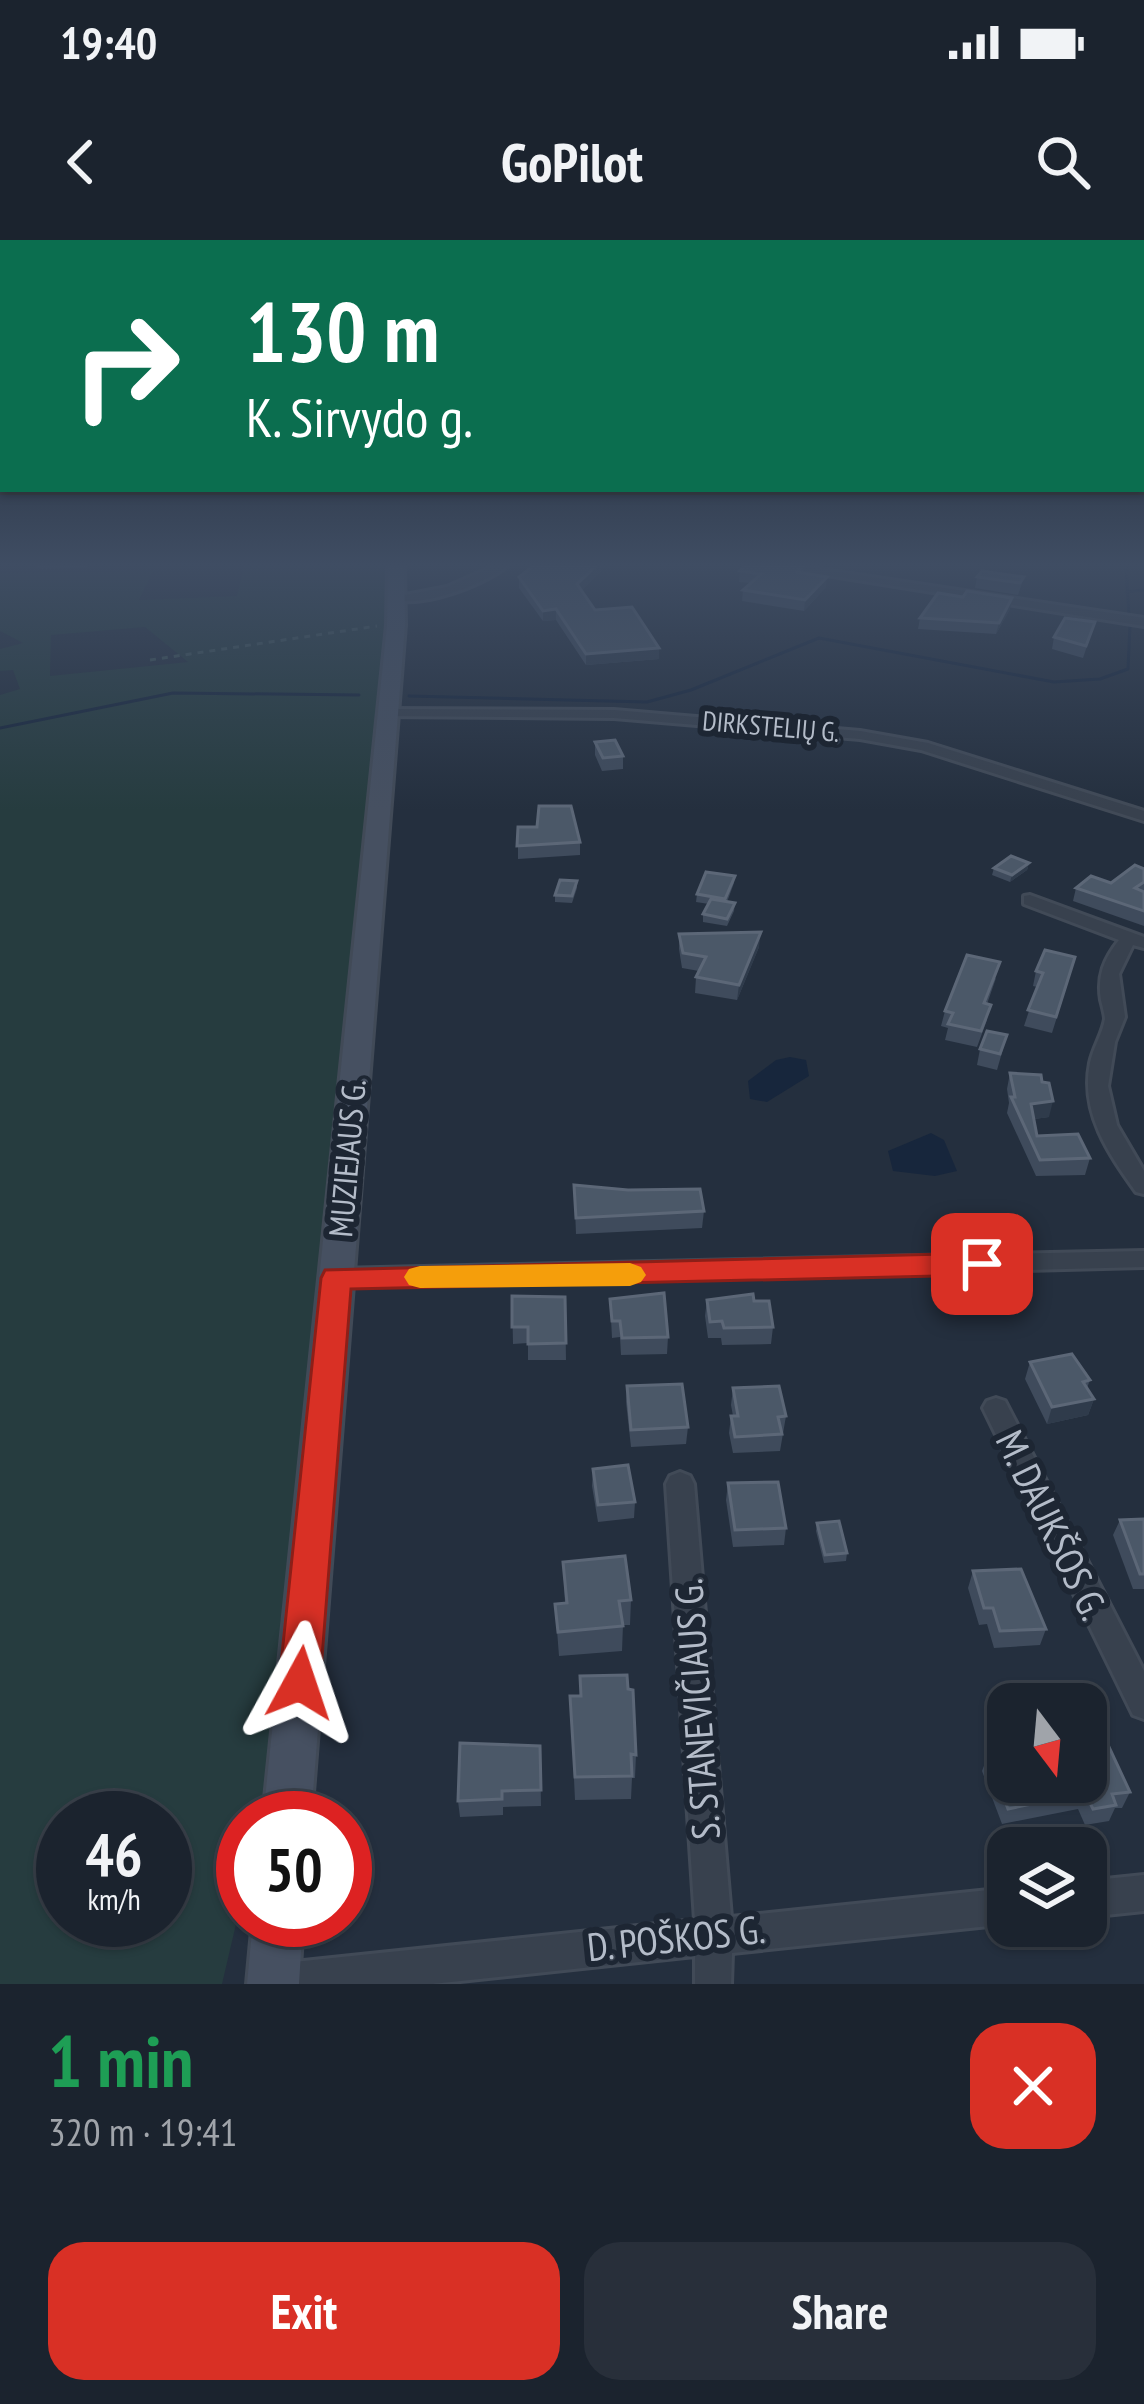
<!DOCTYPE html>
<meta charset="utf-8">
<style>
:root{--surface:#1b232e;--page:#282f3a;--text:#f1f3f6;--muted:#a0a4aa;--line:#39404a;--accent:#d93025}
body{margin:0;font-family:"PT Sans Narrow",sans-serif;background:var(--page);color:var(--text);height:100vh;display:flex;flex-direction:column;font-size:45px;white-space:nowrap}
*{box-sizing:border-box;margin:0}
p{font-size:39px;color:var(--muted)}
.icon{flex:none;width:66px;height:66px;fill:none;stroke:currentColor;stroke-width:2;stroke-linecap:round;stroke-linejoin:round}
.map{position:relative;height:1744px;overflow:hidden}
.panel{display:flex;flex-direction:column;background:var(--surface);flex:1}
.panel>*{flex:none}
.banner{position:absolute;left:0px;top:0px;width:1146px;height:252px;box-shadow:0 3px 9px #0004,0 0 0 3px var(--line);background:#0b6e4f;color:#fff;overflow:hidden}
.needle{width:78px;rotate:164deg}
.controls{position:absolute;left:987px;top:1443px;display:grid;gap:24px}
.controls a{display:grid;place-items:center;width:120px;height:120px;border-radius:24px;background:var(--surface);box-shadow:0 3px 9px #0004,0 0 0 3px var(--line);font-size:60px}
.speed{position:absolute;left:36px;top:1551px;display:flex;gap:24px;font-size:60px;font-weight:700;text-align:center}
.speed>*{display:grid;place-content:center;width:156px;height:156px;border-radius:50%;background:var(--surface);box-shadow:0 3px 9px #0004,0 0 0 3px var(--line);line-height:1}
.speed small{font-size:30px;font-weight:400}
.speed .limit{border:18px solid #d22;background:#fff;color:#111}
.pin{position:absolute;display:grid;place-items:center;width:102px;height:102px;color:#fff;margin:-51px;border-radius:24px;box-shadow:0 6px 18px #0006}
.me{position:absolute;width:132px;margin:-66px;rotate:5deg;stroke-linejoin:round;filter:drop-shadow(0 0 9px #0008)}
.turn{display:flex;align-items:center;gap:42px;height:252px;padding:0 48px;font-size:54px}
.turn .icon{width:156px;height:156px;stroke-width:2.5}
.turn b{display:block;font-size:84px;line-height:102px}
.round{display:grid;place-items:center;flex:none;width:126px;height:126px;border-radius:36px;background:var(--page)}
.summary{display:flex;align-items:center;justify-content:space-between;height:204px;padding:0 48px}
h1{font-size:72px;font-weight:700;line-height:90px;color:#1e9e55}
.cta{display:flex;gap:24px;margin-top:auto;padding:24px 48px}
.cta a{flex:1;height:138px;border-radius:36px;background:var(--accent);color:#fff;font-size:48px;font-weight:700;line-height:138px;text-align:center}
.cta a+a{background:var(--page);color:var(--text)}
.status{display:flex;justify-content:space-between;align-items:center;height:84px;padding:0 60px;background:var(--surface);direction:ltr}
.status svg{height:33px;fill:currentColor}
header{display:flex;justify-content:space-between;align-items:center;height:156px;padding:0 48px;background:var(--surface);font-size:54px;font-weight:700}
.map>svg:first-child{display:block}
.green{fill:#263c3f;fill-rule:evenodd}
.water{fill:#17263c}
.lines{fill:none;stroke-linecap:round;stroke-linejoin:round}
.stream{stroke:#17263c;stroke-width:3}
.street-casing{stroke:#414a57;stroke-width:6}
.secondary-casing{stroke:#414a57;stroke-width:6}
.path{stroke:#3f5557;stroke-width:3;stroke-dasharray:6 6;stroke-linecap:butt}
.street{fill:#38414e;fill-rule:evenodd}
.secondary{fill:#465061;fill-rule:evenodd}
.wall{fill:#3f4b5c}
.shaded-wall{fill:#2f3b4b}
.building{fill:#4b5868;stroke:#5c6777;stroke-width:3}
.route{fill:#d93025;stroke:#8d1f18;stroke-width:3}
.slow{fill:#f59e0b}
.labels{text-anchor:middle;stroke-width:12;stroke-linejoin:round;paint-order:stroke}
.far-street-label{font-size:27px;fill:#b4bcc9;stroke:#1d2633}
.street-label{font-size:33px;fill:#b4bcc9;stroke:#1d2633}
.near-street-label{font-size:39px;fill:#b4bcc9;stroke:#1d2633}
</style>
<div class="status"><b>19:40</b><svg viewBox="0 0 49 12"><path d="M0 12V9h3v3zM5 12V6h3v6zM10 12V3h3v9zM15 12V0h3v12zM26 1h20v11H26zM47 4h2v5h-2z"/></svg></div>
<header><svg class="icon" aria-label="back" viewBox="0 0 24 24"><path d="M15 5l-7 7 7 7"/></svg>GoPilot<svg class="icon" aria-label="search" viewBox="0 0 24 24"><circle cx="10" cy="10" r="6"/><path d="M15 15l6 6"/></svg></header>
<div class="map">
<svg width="1144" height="1744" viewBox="0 0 1144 1744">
<rect width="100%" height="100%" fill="#242f3e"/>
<path class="green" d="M244 326H385L388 367 325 980 272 1578H243V1654L222 1744H0V455L20 449 13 430 0 431V409L23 403 0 391V333L153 331 139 360 237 356ZM145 387 188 422 50 436 51 395ZM63 1578H165V1680H63Z"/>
<g class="water">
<polygon points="790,817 806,820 809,836 767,862 750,859 748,841 776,820"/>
<polygon points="931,893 944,900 957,931 935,936 893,931 888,911"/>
</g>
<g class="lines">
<g class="stream">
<polyline points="1126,326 1129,376"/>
<polyline points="1127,352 1144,350"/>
<polyline points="409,456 647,462 691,450 819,398 1054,442 1100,439 1128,429 1130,385"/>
<polyline points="0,488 173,453 359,455"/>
</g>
<defs>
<g id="street">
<path d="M494 326H507C482 345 420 370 390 358L447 347Z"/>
<polygon points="770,326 798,326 1144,378 1144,386"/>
<polygon points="386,469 614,470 860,491 928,503 1144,571 1144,581 921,510 860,499 614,478 381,476 379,473"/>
<path d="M1030 655 1144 697V708L1133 705 1119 734 1125 777 1115 802 1108 846 1117 885 1144 931V954L1136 952C1109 914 1080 873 1090 823 1093 808 1103 793 1105 779 1105 775 1102 764 1101 760 1097 736 1104 719 1119 700L1024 664V656Z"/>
<polygon points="1144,1011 1144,1027 336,1047 328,1044 324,1038 328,1032 336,1029"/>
<polygon points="996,1158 1005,1161 1144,1431 1144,1479 1133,1475 983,1168 987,1161"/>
<polygon points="680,1232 690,1236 694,1244 731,1677 1008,1648 1008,1684 732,1713 731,1744 695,1744 695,1716 432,1744 257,1744 262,1729 275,1724 695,1680 666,1244 670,1236"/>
<polygon points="1144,1635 1144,1671 1086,1677 1086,1641"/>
</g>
<g id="secondary">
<polygon points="388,326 404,326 405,385 311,1578 263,1578 387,385"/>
<polygon points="253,1680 303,1680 299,1744 247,1744"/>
</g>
</defs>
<use href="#street" class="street-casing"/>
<use href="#secondary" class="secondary-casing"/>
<polyline class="path" points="150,420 377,386"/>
<use href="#street" class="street"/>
<use href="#secondary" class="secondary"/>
</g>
<g class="wall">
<polygon points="38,326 88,326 86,328 39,329"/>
<polygon points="533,326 606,326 581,351 595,370 659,419 586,425 556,380 543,381 519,348 519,337"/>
<polygon points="804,326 803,333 826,347 804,371 742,361 743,350 751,343 739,342 740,331"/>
<polygon points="977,337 1024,337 1018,355 975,348"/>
<polygon points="1010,369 996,394 918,389 920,378"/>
<polygon points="1095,382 1083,418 1052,409 1054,397"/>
<polygon points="595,502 623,516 623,529 602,531 595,515"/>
<polygon points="518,587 580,602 580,615 518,619"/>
<polygon points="1029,623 1027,630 1010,642 992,635 994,628"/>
<polygon points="1144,629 1144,686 1073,661 1076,648 1111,643"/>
<polygon points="735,636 734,643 727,662 735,663 734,671 727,686 703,682 703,674 709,664 696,662 697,654"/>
<polygon points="577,641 577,648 572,663 555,662 555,655"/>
<polygon points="679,694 759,707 737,760 695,753 696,737 699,731 682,728 679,709"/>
<polygon points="1036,731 1071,732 1052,793 1024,786 1037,747 1033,746"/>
<polygon points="996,738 987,764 987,780 977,807 945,800 948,788 941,786 945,771"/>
<polygon points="1007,795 997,830 977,825 980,809"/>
<polygon points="1010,833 1049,877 1034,879 1037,896 1090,918 1085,935 1036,936 1007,873 1009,863 1007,849"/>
<polygon points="574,945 704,971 702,988 576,994"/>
<polygon points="512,1056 565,1057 566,1120 528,1120 528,1103 513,1104"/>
<polygon points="610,1059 668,1097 667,1114 621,1115 620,1097 612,1098"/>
<polygon points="707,1060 754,1061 773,1087 771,1104 722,1105 721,1098 708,1098 705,1076"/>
<polygon points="1030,1122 1090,1140 1087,1148 1094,1159 1088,1175 1047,1184 1025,1139"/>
<polygon points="627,1146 688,1187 686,1204 631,1207 626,1162"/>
<polygon points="733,1148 786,1176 780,1211 733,1213 729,1193 731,1176 733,1176 731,1165"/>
<polygon points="593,1229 635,1262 634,1278 598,1282 592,1246"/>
<polygon points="728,1243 786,1288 784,1305 733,1307 726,1260"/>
<polygon points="1144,1279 1144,1349 1133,1349 1113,1295 1120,1280"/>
<polygon points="817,1283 847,1313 846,1321 824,1323 816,1291"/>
<polygon points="563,1322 631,1360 630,1385 623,1385 622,1411 559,1416 555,1364 565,1363"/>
<polygon points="973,1331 1046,1389 1040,1405 994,1408 987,1384 979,1385 968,1348"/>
<polygon points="628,1449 636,1515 635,1538 632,1538 631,1559 575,1560 570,1456"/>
<polygon points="540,1506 541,1566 503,1567 503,1575 460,1577 458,1561"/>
<polygon points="988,1515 1008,1542 1130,1552 1122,1568 1115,1568 1109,1581 1085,1585 1078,1569 1002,1584 982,1531"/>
</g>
<g class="shaded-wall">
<polygon points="596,326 606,326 577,355 577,344"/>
<polygon points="827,337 826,347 804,371 805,360"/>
<polygon points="1012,358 1010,369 996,394 999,383"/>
<polygon points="556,369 556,380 543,381 543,371"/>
<polygon points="659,408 659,419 586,425 586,414"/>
<polygon points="1029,623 1027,630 1010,642 1012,635"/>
<polygon points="761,692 759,707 737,760 739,745"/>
<polygon points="1053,861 1049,877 1027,880 1031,864"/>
<polygon points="1094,1159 1088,1175 1047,1184 1052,1167"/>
</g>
<g class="building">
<polygon points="533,326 596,326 577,344 595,370 632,367 659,408 586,414 556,369 543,371 519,337"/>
<polygon points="745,326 803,326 797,332 827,337 805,360 743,350 761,334 740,331"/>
<polygon points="982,331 1024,337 1020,343 977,337"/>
<polygon points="967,351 1012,358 999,383 920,378 938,353 963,357"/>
<polygon points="1065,378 1095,382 1086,406 1054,397"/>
<polygon points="615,500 623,516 603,518 595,502"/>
<polygon points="539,566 571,566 580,602 517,606 518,587 537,587"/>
<polygon points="1011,616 1029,623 1012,635 994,628"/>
<polygon points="1135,625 1144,629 1144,642 1135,648 1144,652 1144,671 1076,648 1091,636 1111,643"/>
<polygon points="706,632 735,636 725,659 697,654"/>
<polygon points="560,640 577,641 572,656 555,655"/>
<polygon points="711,659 735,663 727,679 703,674"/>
<polygon points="761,692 739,745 696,737 706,717 683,713 679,694"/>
<polygon points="1045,710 1075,717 1056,777 1028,770 1043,733 1036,731"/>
<polygon points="967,715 1000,722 984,763 991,765 981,791 948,784 953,773 945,771"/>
<polygon points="987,791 1007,795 1000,814 980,809"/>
<polygon points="1010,833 1041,835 1042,842 1049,843 1053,861 1031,864 1037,896 1078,894 1090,918 1040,920 1011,857 1015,857"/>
<polygon points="574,945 628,950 700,949 704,971 576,978"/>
<polygon points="664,1053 668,1097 622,1098 620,1081 612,1081 610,1059"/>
<polygon points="753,1054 754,1061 769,1061 773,1087 724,1088 722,1081 710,1082 707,1060"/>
<polygon points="512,1056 565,1057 566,1103 528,1104 528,1087 512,1087"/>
<polygon points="1072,1114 1090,1140 1083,1142 1094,1159 1052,1167 1030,1122"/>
<polygon points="682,1144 688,1187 631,1190 627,1146"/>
<polygon points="779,1146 786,1176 778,1177 782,1194 735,1197 731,1176 738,1176 733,1148"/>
<polygon points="628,1225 635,1262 598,1265 593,1229"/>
<polygon points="778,1242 786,1288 735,1290 728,1243"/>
<polygon points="1144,1279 1144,1334 1140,1334 1120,1280"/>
<polygon points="839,1281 847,1313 825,1315 817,1283"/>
<polygon points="625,1316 631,1360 619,1361 623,1386 558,1392 555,1364 567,1363 563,1322"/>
<polygon points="1021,1329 1046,1389 1000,1391 993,1368 984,1368 973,1331"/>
<polygon points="627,1435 628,1449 633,1450 636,1515 631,1514 632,1536 575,1537 570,1456 581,1456 580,1436"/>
<polygon points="460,1503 540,1506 541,1550 502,1551 502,1559 458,1561"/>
<polygon points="1109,1507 1130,1552 1112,1554 1116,1565 1093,1569 1085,1553 1008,1569 988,1515 1008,1512 1008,1542 1086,1542 1086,1510"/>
</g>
<linearGradient id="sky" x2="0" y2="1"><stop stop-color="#141a22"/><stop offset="0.57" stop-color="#3f4d63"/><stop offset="1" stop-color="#3f4d63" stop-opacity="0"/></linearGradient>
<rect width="1144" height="570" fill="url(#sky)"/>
<polygon class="route" points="982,1013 993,1016 997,1024 993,1032 982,1035 351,1049 320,1443 314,1457 300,1462 285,1457 279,1443 321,1038 325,1030"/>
<polygon class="slow" points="630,1023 641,1027 646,1035 641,1042 630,1046 420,1048 409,1045 404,1037 409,1029 420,1026"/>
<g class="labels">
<g class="far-street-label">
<text transform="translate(771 487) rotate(5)" y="9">DIRKSTELIŲ G.</text>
</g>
<g class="street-label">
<text transform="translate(347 918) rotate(-85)" y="12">MUZIEJAUS G.</text>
</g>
<g class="near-street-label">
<text transform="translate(1052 1285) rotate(64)" y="14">M. DAUKŠOS G.</text>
<text transform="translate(697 1469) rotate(-94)" y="14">S. STANEVIČIAUS G.</text>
<text transform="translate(676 1698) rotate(-6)" y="14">D. POŠKOS G.</text>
</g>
</g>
</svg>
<div class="controls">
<a><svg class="needle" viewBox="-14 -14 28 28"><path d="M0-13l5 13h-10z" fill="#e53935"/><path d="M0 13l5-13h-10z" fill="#a0a4aa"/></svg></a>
<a><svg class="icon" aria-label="layers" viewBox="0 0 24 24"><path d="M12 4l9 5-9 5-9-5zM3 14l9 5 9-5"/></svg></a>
</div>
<div class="speed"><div>46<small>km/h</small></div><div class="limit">50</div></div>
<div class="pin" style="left:982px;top:1024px;background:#d93025"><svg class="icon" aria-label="arrive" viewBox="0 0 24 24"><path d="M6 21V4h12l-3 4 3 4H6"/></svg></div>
<svg class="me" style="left:300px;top:1443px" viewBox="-20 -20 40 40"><path d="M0-17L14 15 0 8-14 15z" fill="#d93025" stroke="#fff" stroke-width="4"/></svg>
<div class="banner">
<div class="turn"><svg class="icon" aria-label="right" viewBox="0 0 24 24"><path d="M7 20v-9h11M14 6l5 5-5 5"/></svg><div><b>130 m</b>K. Sirvydo g.</div></div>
</div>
</div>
<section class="panel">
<div class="summary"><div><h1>1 min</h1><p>320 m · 19:41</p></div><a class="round" style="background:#d93025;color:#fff"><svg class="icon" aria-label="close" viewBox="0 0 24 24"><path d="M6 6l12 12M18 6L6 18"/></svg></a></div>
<div class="cta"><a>Exit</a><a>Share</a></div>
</section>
